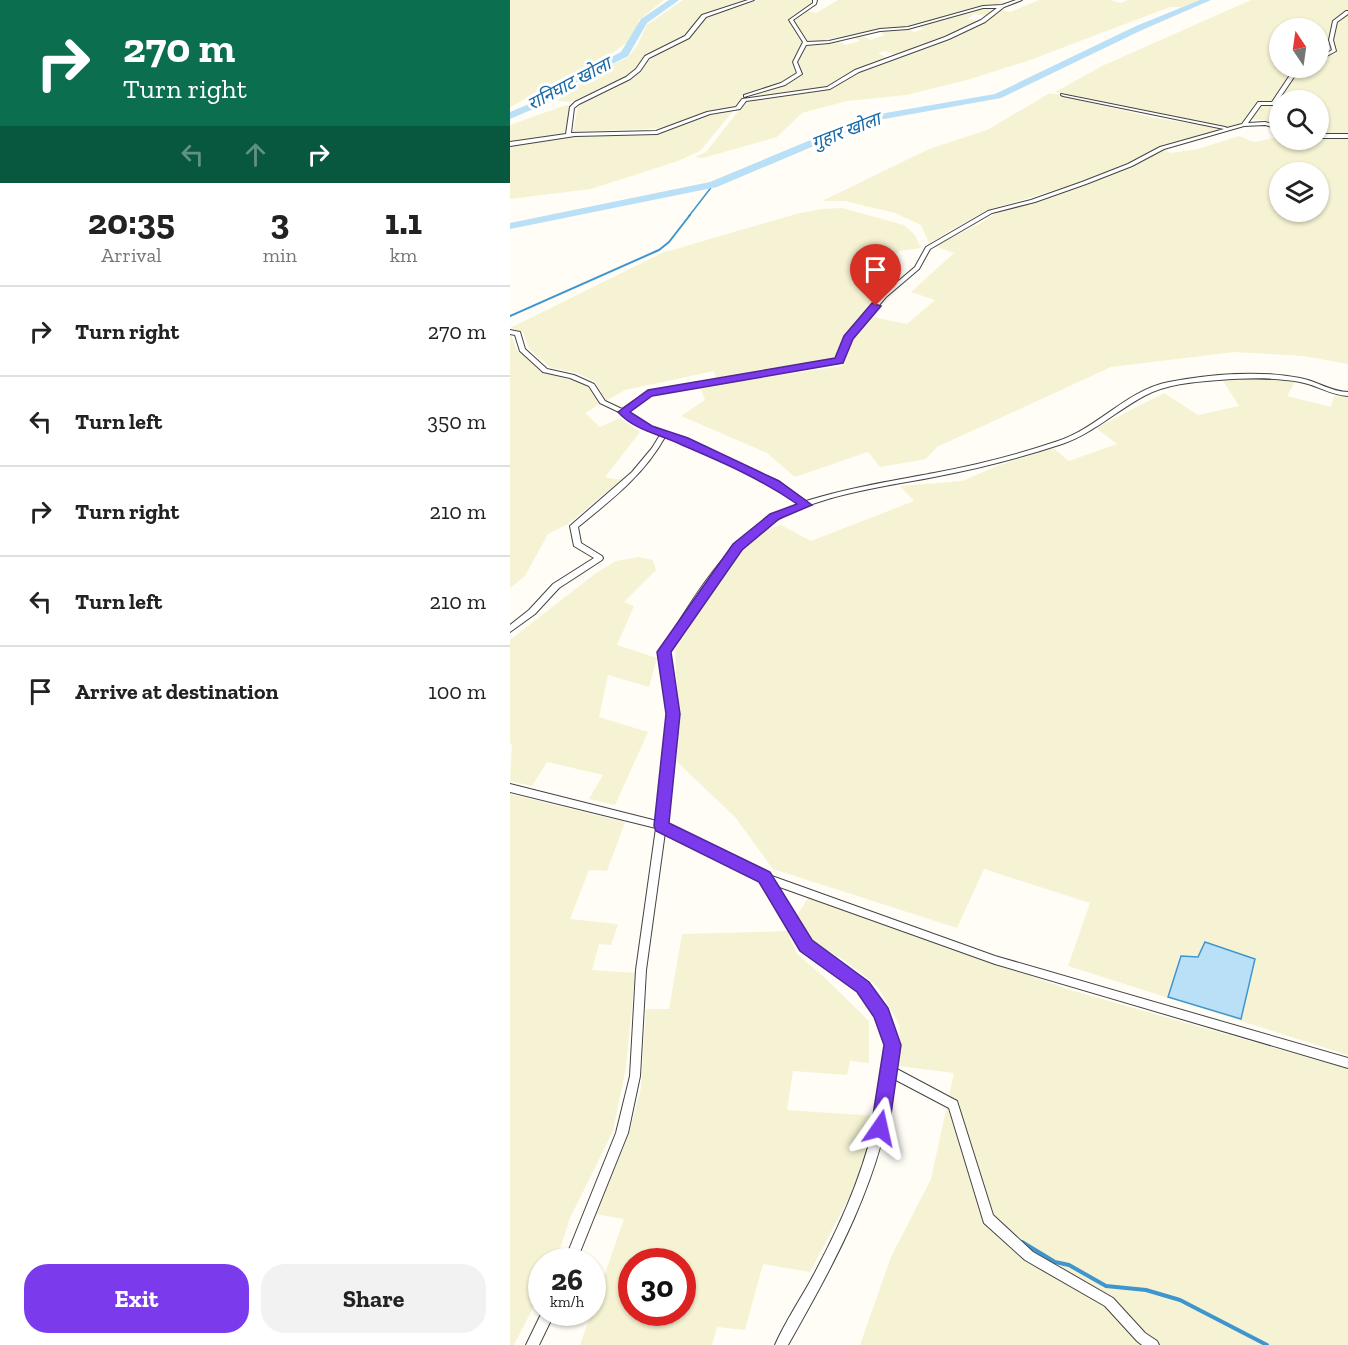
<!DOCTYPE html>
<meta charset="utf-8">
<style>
:root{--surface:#fff;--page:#f2f2f2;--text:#222;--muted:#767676;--line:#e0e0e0;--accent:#7c3aed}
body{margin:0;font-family:"Zilla Slab","Noto Sans Devanagari",serif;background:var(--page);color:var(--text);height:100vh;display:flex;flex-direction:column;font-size:22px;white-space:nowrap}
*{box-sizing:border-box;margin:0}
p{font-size:20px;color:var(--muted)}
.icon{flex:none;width:33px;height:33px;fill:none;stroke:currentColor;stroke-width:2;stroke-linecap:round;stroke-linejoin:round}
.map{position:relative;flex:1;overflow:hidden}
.panel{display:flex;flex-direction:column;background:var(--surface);width:510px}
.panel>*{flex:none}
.hud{background:#0b6e4f;color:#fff;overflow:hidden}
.needle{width:39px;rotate:347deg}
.controls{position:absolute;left:759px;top:18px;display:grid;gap:12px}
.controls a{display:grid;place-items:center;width:60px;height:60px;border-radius:50%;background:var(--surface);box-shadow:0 2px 4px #0004;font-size:30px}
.speed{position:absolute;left:18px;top:1248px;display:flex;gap:12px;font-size:30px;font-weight:700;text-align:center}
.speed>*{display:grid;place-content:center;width:78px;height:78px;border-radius:50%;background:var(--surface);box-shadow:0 2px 4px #0004;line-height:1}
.speed small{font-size:15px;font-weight:400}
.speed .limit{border:9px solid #d22;background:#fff;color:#111}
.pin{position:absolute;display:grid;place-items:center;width:51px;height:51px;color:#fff;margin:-62px -26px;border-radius:50% 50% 50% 0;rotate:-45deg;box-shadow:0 0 6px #0007}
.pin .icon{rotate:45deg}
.me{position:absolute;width:66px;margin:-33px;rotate:11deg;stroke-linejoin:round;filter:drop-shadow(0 0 4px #0008)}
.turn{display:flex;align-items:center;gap:21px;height:126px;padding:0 24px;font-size:27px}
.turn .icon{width:78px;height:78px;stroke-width:2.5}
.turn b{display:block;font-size:42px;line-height:51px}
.lanes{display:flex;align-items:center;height:57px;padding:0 24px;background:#0003;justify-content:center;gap:30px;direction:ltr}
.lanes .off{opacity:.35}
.eta{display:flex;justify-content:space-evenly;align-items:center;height:102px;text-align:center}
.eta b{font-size:36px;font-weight:700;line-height:42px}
.button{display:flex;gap:12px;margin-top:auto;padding:12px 24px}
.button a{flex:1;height:69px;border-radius:24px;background:var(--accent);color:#fff;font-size:24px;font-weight:700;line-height:69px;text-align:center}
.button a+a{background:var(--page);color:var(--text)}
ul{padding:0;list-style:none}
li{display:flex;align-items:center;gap:18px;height:90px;padding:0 24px;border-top:2px solid var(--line)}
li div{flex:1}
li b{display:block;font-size:22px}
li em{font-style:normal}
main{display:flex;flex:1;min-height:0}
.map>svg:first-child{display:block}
.farmland{fill:#f6f3d4;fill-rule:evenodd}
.water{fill:#b9e0f7;stroke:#3f96cf;stroke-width:1.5}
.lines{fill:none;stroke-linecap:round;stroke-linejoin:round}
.stream-far2{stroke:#3f96cf;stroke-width:1.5}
.stream-far1{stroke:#3f96cf;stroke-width:2}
.stream{stroke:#3f96cf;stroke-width:4}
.river{fill:#b9e0f7;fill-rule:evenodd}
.minor-casing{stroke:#444;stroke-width:2}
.minor{fill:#fff;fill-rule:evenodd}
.route{fill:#7c3aed;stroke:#51269a;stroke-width:1.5}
.labels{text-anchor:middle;stroke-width:6;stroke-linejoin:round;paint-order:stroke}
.far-water-label{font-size:18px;font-style:italic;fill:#1768a6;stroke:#fff}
</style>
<main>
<section class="panel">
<div class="hud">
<div class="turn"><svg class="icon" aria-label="right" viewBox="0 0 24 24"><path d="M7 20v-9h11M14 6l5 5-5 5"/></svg><div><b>270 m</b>Turn right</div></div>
<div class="lanes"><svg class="icon off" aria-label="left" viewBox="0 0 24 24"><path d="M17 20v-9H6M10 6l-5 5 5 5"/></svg><svg class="icon off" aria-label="ahead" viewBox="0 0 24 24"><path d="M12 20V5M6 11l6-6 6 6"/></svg><svg class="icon" aria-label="right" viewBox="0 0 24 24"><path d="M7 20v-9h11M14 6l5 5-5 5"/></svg></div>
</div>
<div class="eta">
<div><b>20:35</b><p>Arrival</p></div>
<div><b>3</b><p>min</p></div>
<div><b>1.1</b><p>km</p></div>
</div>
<ul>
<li><svg class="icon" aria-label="right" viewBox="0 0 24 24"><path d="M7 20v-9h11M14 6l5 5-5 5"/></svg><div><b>Turn right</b></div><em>270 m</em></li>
<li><svg class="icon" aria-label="left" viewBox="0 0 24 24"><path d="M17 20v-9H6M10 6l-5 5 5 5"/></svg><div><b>Turn left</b></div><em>350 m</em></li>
<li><svg class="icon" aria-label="right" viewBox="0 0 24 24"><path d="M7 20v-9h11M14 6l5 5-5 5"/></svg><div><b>Turn right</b></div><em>210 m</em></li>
<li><svg class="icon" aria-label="left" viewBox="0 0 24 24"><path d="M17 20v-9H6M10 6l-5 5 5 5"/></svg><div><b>Turn left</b></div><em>210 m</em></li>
<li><svg class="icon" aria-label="arrive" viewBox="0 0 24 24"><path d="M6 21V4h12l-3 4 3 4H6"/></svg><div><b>Arrive at destination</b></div><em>100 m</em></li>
</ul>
<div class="button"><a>Exit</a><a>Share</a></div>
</section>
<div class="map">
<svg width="838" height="1345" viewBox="0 0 838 1345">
<rect width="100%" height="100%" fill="#fffdf5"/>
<g class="farmland">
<polygon points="0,0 154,0 129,20 126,36 98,56 0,107"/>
<polygon points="173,0 238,0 192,15 174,37 135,55 124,70 113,78 61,102 47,101 64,85 118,57 127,46 137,25"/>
<polygon points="248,0 304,0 304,3 280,20 294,42 284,62 288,73 272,84 232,97 233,100 226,108 199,112 159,128 63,132 68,106 121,78 144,56 185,32 195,18"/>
<polygon points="328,0 489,0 497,3 486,5 489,6 476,16 464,14 458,19 469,21 435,37 385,55 375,51 368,53 377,58 343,71 317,87 237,99 275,84 292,73 288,62 297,45 328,41 336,45 350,41 343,37 352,36 361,40 375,35 368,31 371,30 398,29 404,32 414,29 408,26 370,29 297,44 283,24 285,18 294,10 306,13"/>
<polygon points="529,0 600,0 611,3 618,0 691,0 672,7 660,7 520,60 457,80 396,95 337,101 292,113 267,137 193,158 185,157 196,152 237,100 318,89 349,72 447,36 479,19 489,9 500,12"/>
<path d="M741 0H838V134L811 135 812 129H809L808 100H770L769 127 758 121 740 119 718 128 545 92 592 66ZM770 28H808V68H770Z"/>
<polygon points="540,93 641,117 713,129 648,147 617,164 571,182 475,211 419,243 411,225 385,213 335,201 312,201 419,149 477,130"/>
<polygon points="56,105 61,106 55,134 0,143 0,125"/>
<polygon points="224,110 190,151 168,161 81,189 0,199 0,146 65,135 153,132 200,114"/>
<path d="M729 136 744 142 768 137 776 140 838 136V364L793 356 724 352 601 367 427 447 416 459 370 467 358 452 285 477 257 453 171 416 195 400 190 387 332 366 342 338 363 317 397 324 425 300 401 292 444 253 425 246 471 223 487 212 527 202 578 184 654 149 660 153 688 149ZM770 172H808V212H770Z"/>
<polygon points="332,208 394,225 405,235 411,248 390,251 358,280 381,288 335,339 327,359 206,378 204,371 115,390 96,401 85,382 67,373 41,368 19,349 13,332 0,328 152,253 286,214 311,209"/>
<polygon points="0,333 7,350 30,371 79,385 90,404 75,413 90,427 110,418 130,432 95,477 111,480 58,524 38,534 15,576 0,588"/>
<polygon points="761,378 785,382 777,396 821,407 824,396 838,397 838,1055 558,966 580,903 474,869 447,928 263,869 225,817 167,762 168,710 165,650 229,548 254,530 271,525 301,541 404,501 390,486 452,481 487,466 543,448 559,461 607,444 586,428 654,393 688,415 729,406 713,381"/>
<polygon points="128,557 143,560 146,570 114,602 124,606 107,645 147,658 139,687 98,675 89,717 138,732 105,805 79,799 93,775 37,762 22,786 0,781 2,744 0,743 0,640 86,573 106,561"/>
<polygon points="0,794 115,822 97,871 79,870 60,919 108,924 101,945 89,944 82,970 125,973 116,1067 103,1131 60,1218 46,1261 32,1262 31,1292 4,1345 0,1345"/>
<polygon points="300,895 557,989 838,1069 838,1345 350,1345 381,1257 421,1179 444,1073 388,1066 390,1026 368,987 337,962 296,938 284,920"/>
<path d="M277 931 287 954 315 978 359 1021V1063L340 1061 337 1075 283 1071 277 1110 366 1116 359 1149 344 1188 300 1272 253 1264 235 1330 207 1327 202 1345H70L114 1219 85 1214 118 1137 131 1088 136 1009H159L172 934ZM122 1262H172V1312H122Z"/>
</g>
<polygon class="water" points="695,942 745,959 731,1019 658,997 671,956 688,957"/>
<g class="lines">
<polyline class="stream-far2" points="179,216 203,185"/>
<polyline class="stream-far1" points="0,316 149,250 159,242 180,215"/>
<polyline class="stream" points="512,1242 545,1262 559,1265 596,1286 636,1290 670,1300 757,1345"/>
<g class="river">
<polygon points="159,0 169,0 137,23 118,56 64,84 37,103 0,119 0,112 31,99 58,80 111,52 131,19"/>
<polygon points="690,0 701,0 632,30 491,98 363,121 207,187 0,229 0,223 200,182 358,116 485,94 626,26"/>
</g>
<defs>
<g id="minor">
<polygon points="238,0 244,0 196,17 179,38 139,58 130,71 120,79 69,104 64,108 61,133 146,131 197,112 226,107 232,99 317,87 345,70 435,37 471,20 487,8 473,8 398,29 370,31 319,43 296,45 287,62 292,74 275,85 234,97 234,95 271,83 287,73 283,62 293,42 279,20 303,3 303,0 307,0 306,4 283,20 297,42 319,41 370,29 398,27 473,6 492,5 506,0 512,0 494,7 475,22 439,39 349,72 320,89 236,101 230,109 200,114 147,134 65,136 0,146 0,142 56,134 60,107 65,102 116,77 126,69 135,56 175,36 192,15"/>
<polygon points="836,11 838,11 838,14 827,22 823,40 826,51 808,61 808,58 822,50 819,40 823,21"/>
<path d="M793 68H797L784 77 765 105H751L738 123 755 122 770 126V129L755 125 734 126 654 149 622 166 576 184 525 202 482 213 420 249 409 269 376 297 341 338 331 361 140 395 117 412 140 428 176 440 268 481 296 501C338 488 381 481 424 473 466 465 507 455 548 441 588 428 617 390 659 382 700 374 750 370 790 378 807 381 821 392 838 392V396C820 395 807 385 790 382 764 377 736 378 709 380 683 382 656 384 634 396 606 411 582 434 552 444 510 458 467 469 424 477 368 488 293 496 248 533 209 565 185 611 158 652L167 714 156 824 259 875 485 956 838 1058V1068L485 964 264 885C274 903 283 924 298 940 309 952 324 961 338 971 373 995 388 1025 385 1068L447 1101 483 1215 523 1252 603 1298 635 1333 647 1341 649 1345H632L627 1341 595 1306 515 1260 474 1223 439 1108 384 1079C373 1176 325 1262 278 1345H265C275 1322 290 1300 302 1278 335 1217 359 1160 371 1092 376 1068 380 1039 368 1016 351 984 315 972 291 947 279 934 271 916 263 900 260 895 257 885 252 881 247 876 234 872 228 868 203 856 179 844 155 832L136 970 130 1076 118 1133 66 1262H54L106 1133 120 1076 126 970 146 828 0 792V784L147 821 159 714 150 652C174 613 208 555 245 528 259 518 274 511 289 504L262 485 172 442 155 437C134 475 101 500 68 527L71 543 92 556 93 558 92 560 49 588 25 614 0 632V625L19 610 43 584 84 558 64 546 60 526 122 472 142 448 150 435 136 430 111 413 90 403 79 386 60 378 33 372 10 351 5 335 0 334V330L10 332 15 349 37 369 64 375 84 384 95 401 112 409 138 391 326 359 336 337 372 295 405 267 416 247 478 211 521 200 572 182 618 164 650 147 714 129 553 96 551 95V94L715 127 717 128 732 124 748 102H762L780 75Z"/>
<rect x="808" y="134" width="30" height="4"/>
<polygon points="32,1312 45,1312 29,1345 16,1345"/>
</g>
</defs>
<use href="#minor" class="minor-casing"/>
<use href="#minor" class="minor"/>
</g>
<path class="route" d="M362 303 371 306 343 339 333 363 142 396 120 412 142 426 178 438 269 481 302 505 269 519 232 550 161 652 170 714 159 823 260 872 302 940 359 982 378 1008 391 1045 379 1128 377 1134 370 1137 364 1134 361 1128 374 1045 364 1017 347 992 290 951 249 882 146 831 144 826 156 714 147 652 223 544 260 514 287 504C251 479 212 462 172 445 150 434 125 431 108 412L138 390 325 358 334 336Z"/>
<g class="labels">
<g class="far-water-label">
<text transform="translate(59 84) rotate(-28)" y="6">रानिघाट खोला</text>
<text transform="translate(336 131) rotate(-21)" y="6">गुहार खोला</text>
</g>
</g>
</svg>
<div class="controls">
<a><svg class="needle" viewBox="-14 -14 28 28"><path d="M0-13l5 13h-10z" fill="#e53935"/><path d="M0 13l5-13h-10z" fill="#767676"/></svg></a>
<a><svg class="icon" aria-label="search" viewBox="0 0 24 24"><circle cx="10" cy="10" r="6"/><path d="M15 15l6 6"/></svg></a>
<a><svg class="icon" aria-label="layers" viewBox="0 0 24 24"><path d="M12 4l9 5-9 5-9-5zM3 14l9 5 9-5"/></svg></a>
</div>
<div class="speed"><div>26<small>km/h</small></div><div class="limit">30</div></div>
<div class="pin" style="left:366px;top:306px;background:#d93025"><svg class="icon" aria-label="arrive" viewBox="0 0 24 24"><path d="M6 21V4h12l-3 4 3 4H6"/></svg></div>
<svg class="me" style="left:370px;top:1128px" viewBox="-20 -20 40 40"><path d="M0-17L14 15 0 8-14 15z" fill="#7c3aed" stroke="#fff" stroke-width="4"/></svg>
</div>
</main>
